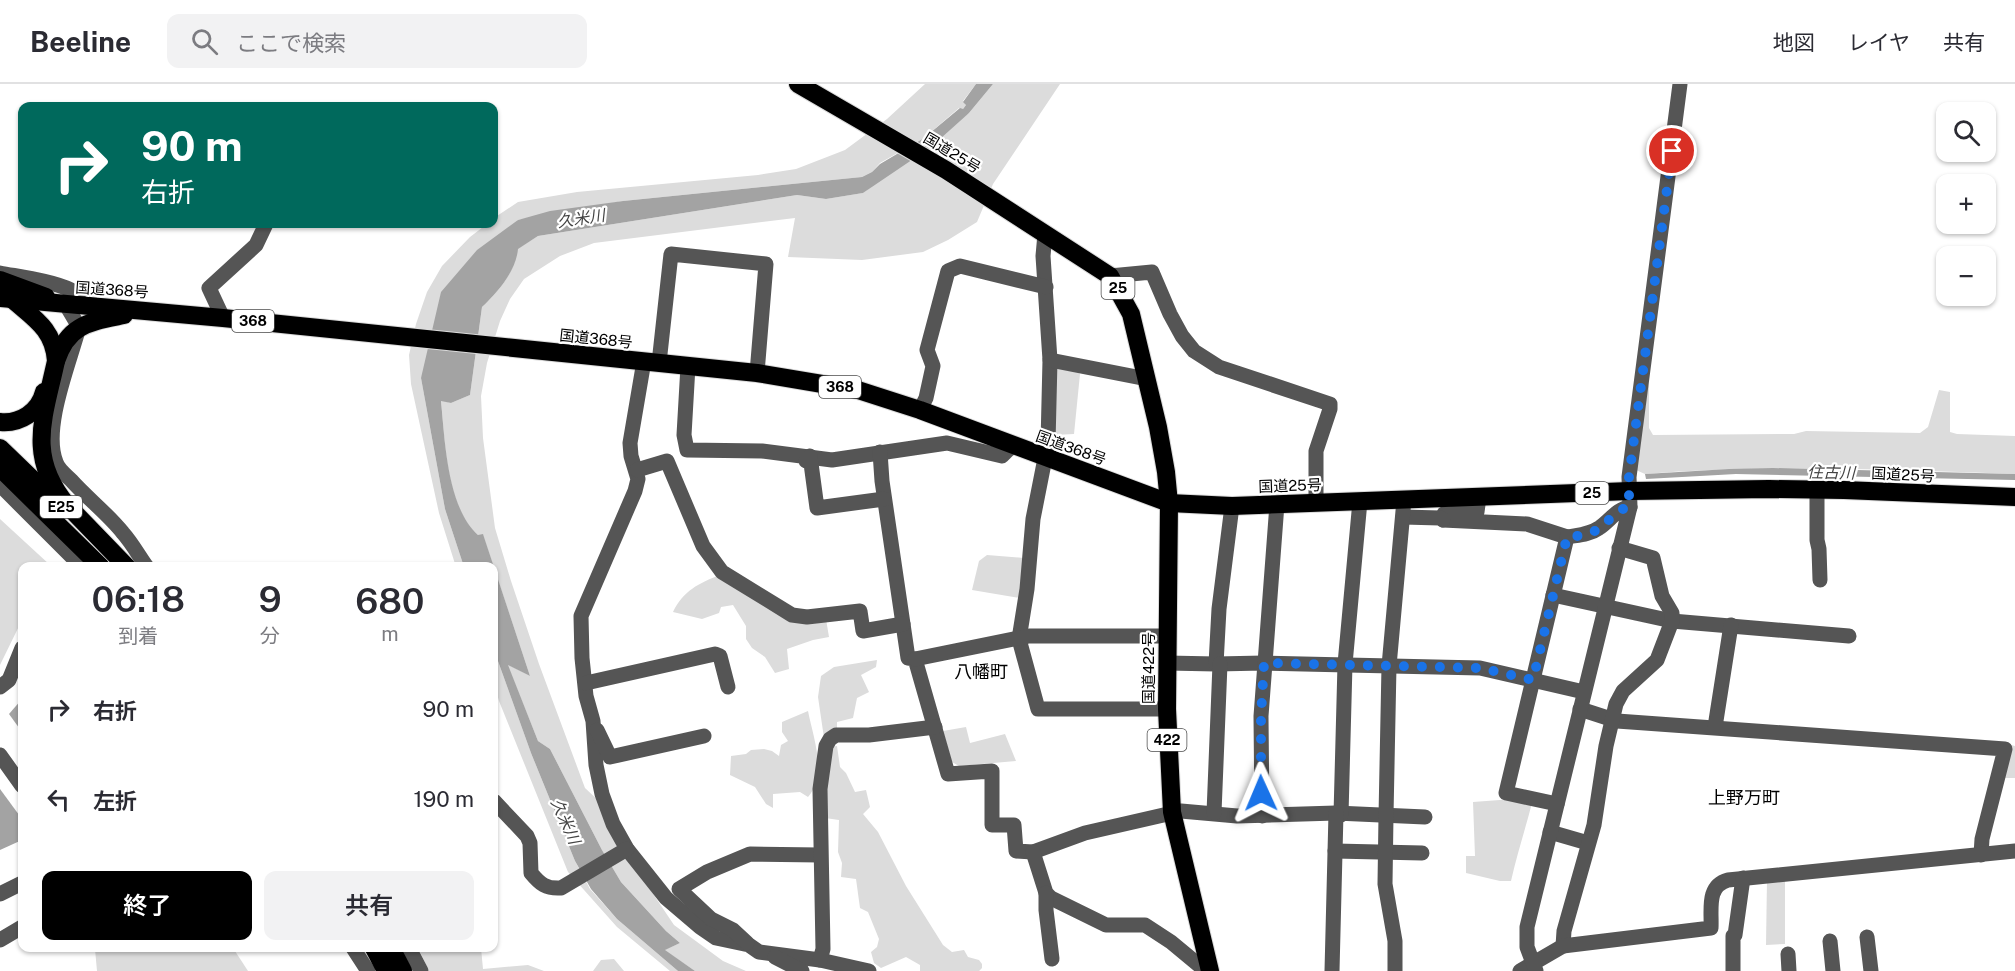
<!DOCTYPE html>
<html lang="ja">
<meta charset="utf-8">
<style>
:root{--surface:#fff;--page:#f2f2f3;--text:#2b2b33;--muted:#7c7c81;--line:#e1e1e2;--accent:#000}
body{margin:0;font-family:"Public Sans","Noto Sans JP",sans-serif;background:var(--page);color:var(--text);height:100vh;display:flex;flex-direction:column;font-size:22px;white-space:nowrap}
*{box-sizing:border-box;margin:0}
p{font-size:20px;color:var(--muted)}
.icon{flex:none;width:33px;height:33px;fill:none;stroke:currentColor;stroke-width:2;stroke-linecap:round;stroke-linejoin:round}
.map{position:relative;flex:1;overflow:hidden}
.panel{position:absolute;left:18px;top:478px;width:480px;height:390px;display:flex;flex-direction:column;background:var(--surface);border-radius:12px;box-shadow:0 2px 4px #0004}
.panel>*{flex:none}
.banner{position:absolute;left:18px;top:18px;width:480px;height:126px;border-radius:12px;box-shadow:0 2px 4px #0004;background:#00695c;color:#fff;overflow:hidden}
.buttons{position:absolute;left:1936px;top:18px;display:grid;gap:12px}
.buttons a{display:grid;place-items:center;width:60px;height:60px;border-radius:12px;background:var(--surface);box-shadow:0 2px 4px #0004;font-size:30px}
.pin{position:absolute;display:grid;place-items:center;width:51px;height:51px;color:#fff;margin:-26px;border:3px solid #fff;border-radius:50%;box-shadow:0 2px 6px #0007}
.me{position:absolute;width:66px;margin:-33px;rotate:359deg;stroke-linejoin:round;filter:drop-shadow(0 0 4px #0008)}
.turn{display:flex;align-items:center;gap:21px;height:126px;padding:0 24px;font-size:27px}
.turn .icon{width:78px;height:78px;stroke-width:2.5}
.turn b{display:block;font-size:42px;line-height:51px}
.eta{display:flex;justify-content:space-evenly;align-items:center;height:102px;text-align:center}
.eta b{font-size:36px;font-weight:600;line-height:42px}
.primary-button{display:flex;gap:12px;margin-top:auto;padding:12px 24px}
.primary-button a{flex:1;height:69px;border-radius:12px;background:var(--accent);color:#fff;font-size:24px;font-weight:600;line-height:69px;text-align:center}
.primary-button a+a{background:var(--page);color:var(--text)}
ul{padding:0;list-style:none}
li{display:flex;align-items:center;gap:18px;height:90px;padding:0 24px}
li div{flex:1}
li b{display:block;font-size:22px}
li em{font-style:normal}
header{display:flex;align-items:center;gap:36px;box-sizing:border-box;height:84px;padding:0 30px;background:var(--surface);border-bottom:2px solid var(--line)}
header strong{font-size:28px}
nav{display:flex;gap:33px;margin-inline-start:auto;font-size:21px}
.search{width:420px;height:54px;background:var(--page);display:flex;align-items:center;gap:15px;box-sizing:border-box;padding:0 21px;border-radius:12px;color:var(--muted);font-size:22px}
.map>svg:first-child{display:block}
.green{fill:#dcdcdc}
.water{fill:#a3a3a3}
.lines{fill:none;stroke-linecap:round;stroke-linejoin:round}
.highway-casing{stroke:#dbdbdb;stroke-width:20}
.minor{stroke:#555;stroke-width:15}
.highway{stroke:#000;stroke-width:18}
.route{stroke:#1a73e8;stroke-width:10;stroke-dasharray:0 18}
.labels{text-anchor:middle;stroke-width:4.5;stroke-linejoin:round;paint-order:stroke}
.shield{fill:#fff;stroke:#4c4c4c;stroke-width:1.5}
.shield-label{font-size:14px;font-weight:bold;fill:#000}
.street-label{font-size:15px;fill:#000;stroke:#fff}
.water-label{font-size:16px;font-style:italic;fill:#444;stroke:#fff}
.quarter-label{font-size:18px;fill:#000;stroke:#fff}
</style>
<header>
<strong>Beeline</strong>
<div class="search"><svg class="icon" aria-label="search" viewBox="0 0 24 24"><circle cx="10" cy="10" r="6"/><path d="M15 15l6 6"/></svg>ここで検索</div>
<nav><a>地図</a><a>レイヤ</a><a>共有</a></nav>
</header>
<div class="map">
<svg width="2015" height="887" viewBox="0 0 2015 887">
<rect width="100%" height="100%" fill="#fff"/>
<g class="green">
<polygon points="925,0 976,0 963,17 966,21 962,26 959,24 924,54 880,79 872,88 862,93 623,117 518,136 421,294 445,425 464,483 456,483 439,429 411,300 409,271 416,240 427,208 442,182 470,153 487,140 494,140 494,134 518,118 577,108 758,91 796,85 845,66 887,35"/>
<path d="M993 0H1060L993 100 977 138 948 156 923 168 862 176 788 173 795 134 594 159 560 172 524 195 510 215 500 237 487 279 481 312 483 354 495 444 511 497 539 580 585 704 601 719 619 759 674 841 723 877 746 887H695L664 866 680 859 666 847 621 798 602 766 550 665 538 657 507 580 530 592 483 451H478C446 423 445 357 441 316L451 319 470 311 482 223C498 208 516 187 517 165L538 152 797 111 826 115 863 109 969 29Z"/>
<polygon points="1055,280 1077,285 1080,290 1074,350 1054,351"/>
<path d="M1649 296V344L1653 351 1794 350 1806 347 1920 349 1928 343 1939 306 1950 308V348L1957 350 2015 352V390C1892 386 1768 380 1645 390L1636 386Z"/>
<polygon points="0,435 50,481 49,483 22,483 22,536 0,581"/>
<polygon points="987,471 1024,474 1020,514 972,506 979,477"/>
<path d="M720 491 738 505 826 535 829 553 813 556 787 565 789 585 775 589 765 573 752 564 746 555V542L733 521 721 523 719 529 702 535 673 528C683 507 699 499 720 491Z"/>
<polygon points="494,566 531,669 575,777 590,805 617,835 678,887 670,887 617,843 568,788 499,617 494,599"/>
<polygon points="877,576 876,583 861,591 869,608 857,614 853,634 837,638 837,646 824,654 818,613 821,592 834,583"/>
<path d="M808 627C813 653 828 691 808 713L800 708 773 710V724L766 720 755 703 730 691 731 672 746 670 751 666 764 665 772 667 779 672 781 661 788 657 782 648V638Z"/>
<polygon points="966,643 970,659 1005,650 1016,677 959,682 952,678 943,647"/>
<polygon points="2011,661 2015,662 2015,694 2003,694"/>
<polygon points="837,662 840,683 846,689 855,708 866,706 870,723 863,730 878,748 906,802 943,861 952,868 964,866 968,873 979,876 982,880 982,884 979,887 920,887 920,881 906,873 881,884 874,879 871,868 877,863 879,855 868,828 860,824 856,795 841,793 842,779 838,768 839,736 825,734 825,705 831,663"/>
<path d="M1513 715 1532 719C1525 746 1517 770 1511 797H1500L1466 789V772H1475L1473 718Z"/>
<polygon points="1785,794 1785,860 1766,861 1767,795"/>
<polygon points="100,864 233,864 248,887 97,887 95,865"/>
<polygon points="418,864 481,864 483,885 528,881 544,887 429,887"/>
<polygon points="614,875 624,887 593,887 601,876"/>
</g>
<g class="water">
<path d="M976 0H993L969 29 931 63 863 109 826 115 797 111 538 152 518 165C516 187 498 208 482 223L470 311 451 319 441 317C445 357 447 423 478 451L483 450 530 592 508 581 538 657 550 665 602 766 621 798 666 847 680 859 665 866 695 887H678L617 835 591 805 575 777 531 669 494 566V483H464L445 425 421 294 441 208 477 166 518 136 550 127 623 117 862 93 872 88 880 80 924 54 960 24 963 25 966 21 963 18Z"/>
<polygon points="1773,384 2015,390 2015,396 1736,390 1646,395 1645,390 1729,385"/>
<polygon points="22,615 22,648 9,630"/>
<polygon points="0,705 22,735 22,756 0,766"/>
</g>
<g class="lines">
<defs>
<g id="highway">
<polyline points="798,0 946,86 1110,192 1131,230 1158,343 1166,388 1169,419 1167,625 1172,728 1210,887"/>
<polyline points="0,196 46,213"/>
<polyline points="0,214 223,234 757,289 858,306 920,326 1169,419 1232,422 1630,407 1769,405 1844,406 2015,413"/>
<path d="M13 216C35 235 54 246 56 277 44 333 26 372 67 421L127 483"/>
<path d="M56 277C68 240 90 238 124 231"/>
<path d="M0 338C20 340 39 328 44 308"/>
<polyline points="0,364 55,417"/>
<polyline points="0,384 101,483"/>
<polyline points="374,864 386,887"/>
<polyline points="391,864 403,887"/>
</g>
</defs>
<use href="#highway" class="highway-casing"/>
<g class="minor">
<polyline points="1045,150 1043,172 1050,276 1048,359 1033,435 1027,505 1019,555 1038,625 1167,625"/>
<path d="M0 189C21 193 53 197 71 206 79 209 84 216 89 223"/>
<polyline points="1110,192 1152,188 1170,230 1182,252 1194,267 1219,283 1330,320 1330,325 1316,367 1316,419"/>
<path d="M66 221 79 243C70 278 42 344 56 378 58 385 66 391 71 396 87 414 108 430 123 449 132 459 139 472 147 483"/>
<polyline points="223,234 209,204 256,161 266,140"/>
<polyline points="1050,276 1147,295"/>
<polyline points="644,277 630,359 631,372 638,395 635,407 581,532 582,574 586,612 593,637 596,681 602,710 613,740 627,765 666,814 700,843 716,854 749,861 759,868 820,876 869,887"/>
<polyline points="659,279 671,170 766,180 757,289"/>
<polyline points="688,282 684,351 687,366 762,367 832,376 947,359 1002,372 1012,362"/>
<polyline points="920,326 926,314 933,282 927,266 948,187 960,182 1046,203"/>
<polyline points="880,368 882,397 908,574 915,575 948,690 992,687 992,741 1014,741 1016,767 1033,768 1085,749 1181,727 1237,732 1336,729 1425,733"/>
<polyline points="806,377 810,372 817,424 884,415"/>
<polyline points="637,386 667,377 703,462 722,488 792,531 807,533 860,527 863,547 903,540"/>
<polyline points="0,401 82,483"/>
<polyline points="1817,405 1817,456 1819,465 1820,496"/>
<polyline points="1479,413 1477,428 1444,430 1443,436 1527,440 1567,453 1506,709 1557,720"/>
<polyline points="1403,433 1440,434 1443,436"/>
<path d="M1567 453C1578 451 1589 451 1599 444 1610 437 1616 425 1630 423"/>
<polyline points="1553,511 1672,537 1849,552"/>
<polyline points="915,575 1029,552 1167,552"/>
<polyline points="1167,579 1216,580 1264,579 1480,584 1584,608"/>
<polyline points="1216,580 1219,525 1232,422"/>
<polyline points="586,599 715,570 720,572 728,603"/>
<polyline points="0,603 9,596 22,564"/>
<polyline points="1580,625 1617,637 2005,665 1982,755 1981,771"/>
<polyline points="1715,643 1731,541"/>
<polyline points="597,646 610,673 704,652"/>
<polyline points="0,671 22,702"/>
<path d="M494 717 527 752 530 759 531 789C540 800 546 805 561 804L627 765"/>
<polyline points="1214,729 1220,580"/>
<polyline points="1341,731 1345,580 1360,417"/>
<polyline points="1262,732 1261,632 1277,420"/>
<polyline points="1550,748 1588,759"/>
<polyline points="1335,767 1422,769"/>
<polyline points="1033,768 1046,809 1051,814 1106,841 1145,841 1171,858 1206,887"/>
<polyline points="1046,809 1046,826 1052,875"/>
<polyline points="0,810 22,799"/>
<polyline points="1867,853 1871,887"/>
<polyline points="0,856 22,843"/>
<polyline points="1830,857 1833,887"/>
<polyline points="747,859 733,846 711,835 679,805 707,788 750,770 820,771"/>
<polyline points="1563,862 1564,847 1594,741 1606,662 1616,620 1623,607 1657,576 1672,537 1672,529 1662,512 1653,474 1619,464"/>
<polyline points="353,864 368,887"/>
<polyline points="409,864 421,887"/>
<polyline points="1788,870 1789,887"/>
<polyline points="775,873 802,887"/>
<polyline points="820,876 823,865 820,705 826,662 830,655 836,651 869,651 935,643"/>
<polyline points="1332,887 1336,729"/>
<polyline points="1395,887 1395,857 1385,800 1386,732 1389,582 1404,416"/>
<path d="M1520 887 1563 862 1571 861 1711 844C1712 826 1706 802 1728 796L2015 767"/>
<polyline points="1536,887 1527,863 1527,843 1630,423 1629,393 1680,0"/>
<polyline points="1733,887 1733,852 1735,851 1743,794"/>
</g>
<use href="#highway" class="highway"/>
</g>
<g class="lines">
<path class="route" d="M1261 709V632L1264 579 1480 584 1533 596 1567 453C1574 452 1583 452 1590 449 1606 444 1613 426 1629 423V393L1672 67"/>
</g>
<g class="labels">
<g class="shield">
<rect x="1101.5" y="193" width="33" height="22" rx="4.5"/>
<rect x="232" y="226" width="42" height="22" rx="4.5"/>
<rect x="819" y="292" width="42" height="22" rx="4.5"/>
<rect x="1575.5" y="398" width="33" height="22" rx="4.5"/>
<rect x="40" y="412" width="42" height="22" rx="4.5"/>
<rect x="1147.5" y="645" width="39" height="22" rx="4.5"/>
</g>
<g class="shield-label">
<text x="1118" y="209">25</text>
<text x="253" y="242">368</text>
<text x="840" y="308">368</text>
<text x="1592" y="414">25</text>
<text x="61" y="428">E25</text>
<text x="1167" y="661">422</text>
</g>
<g class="street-label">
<text transform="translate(952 69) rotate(31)" y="5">国道25号</text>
<text transform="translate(112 206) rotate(4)" y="5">国道368号</text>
<text transform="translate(596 255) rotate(6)" y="5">国道368号</text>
<text transform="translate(1071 364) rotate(20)" y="5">国道368号</text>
<text transform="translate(1903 391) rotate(3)" y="5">国道25号</text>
<text transform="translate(1290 402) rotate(-2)" y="5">国道25号</text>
<text transform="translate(1149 584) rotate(-90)" y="5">国道422号</text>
</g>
<g class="water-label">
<text transform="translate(581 134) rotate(-8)" y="6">久米川</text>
<text transform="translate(1831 388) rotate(1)" y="6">住古川</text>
<text transform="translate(566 737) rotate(66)" y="6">久米川</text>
</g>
<g class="quarter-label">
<text x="981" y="594">八幡町</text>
<text x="1744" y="720">上野万町</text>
</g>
</g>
</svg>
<div class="buttons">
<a><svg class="icon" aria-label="search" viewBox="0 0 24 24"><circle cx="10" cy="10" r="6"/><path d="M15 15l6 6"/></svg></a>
<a>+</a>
<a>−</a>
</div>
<div class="pin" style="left:1672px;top:67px;background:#d93025"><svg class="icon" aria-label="arrive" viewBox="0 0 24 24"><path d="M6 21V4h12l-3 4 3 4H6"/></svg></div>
<svg class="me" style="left:1261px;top:709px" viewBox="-20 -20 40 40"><path d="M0-17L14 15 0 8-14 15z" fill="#1a73e8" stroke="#fff" stroke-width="4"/></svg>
<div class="banner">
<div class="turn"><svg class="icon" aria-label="right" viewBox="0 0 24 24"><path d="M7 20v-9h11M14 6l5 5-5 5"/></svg><div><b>90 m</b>右折</div></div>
</div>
<section class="panel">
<div class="eta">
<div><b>06:18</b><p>到着</p></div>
<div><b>9</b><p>分</p></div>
<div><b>680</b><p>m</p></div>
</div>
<ul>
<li><svg class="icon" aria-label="right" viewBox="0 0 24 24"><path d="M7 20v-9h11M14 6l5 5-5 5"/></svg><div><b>右折</b></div><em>90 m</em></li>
<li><svg class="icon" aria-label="left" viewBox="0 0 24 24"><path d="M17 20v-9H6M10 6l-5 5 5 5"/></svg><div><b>左折</b></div><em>190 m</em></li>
</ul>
<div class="primary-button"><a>終了</a><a>共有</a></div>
</section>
</div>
